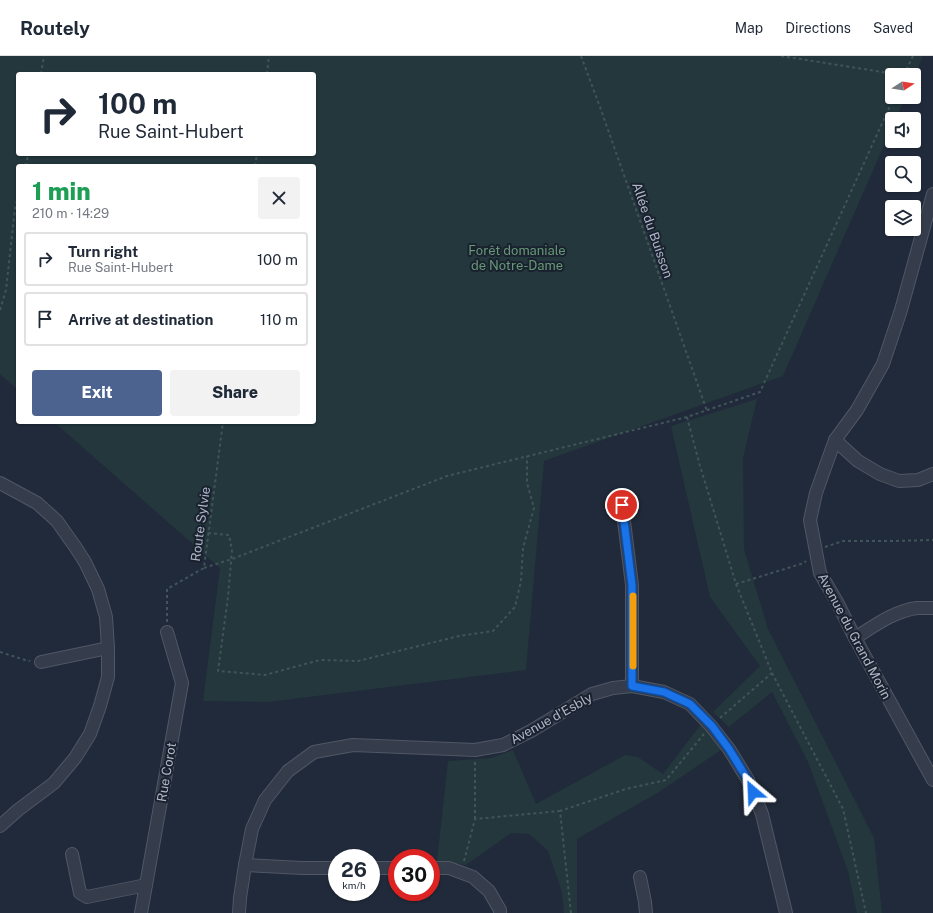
<!DOCTYPE html>
<meta charset="utf-8">
<style>
:root{--surface:#fff;--page:#f2f2f3;--text:#1f2937;--muted:#747a83;--line:#e0e1e3;--accent:#4c628f}
body{margin:0;font-family:"Public Sans",sans-serif;background:var(--page);color:var(--text);height:100vh;display:flex;flex-direction:column;font-size:15px;white-space:nowrap}
*{box-sizing:border-box;margin:0}
p{font-size:13px;color:var(--muted)}
.icon{flex:none;width:22px;height:22px;fill:none;stroke:currentColor;stroke-width:2;stroke-linecap:round;stroke-linejoin:round}
.map{position:relative;flex:1;overflow:hidden}
.drawer{position:absolute;left:16px;top:108px;width:300px;height:260px;display:flex;flex-direction:column;background:var(--surface);border-radius:4px;box-shadow:0 1px 3px #0004}
.drawer>*{flex:none}
.banner{position:absolute;left:16px;top:16px;width:300px;height:84px;border-radius:4px;box-shadow:0 1px 3px #0004;background:#fff;color:var(--text);overflow:hidden}
.needle{width:26px;rotate:78deg}
.buttons{position:absolute;left:885px;top:12px;display:grid;gap:8px}
.buttons a{display:grid;place-items:center;width:36px;height:36px;border-radius:4px;background:var(--surface);box-shadow:0 1px 3px #0004;font-size:20px}
.speed{position:absolute;left:328px;top:793px;display:flex;gap:8px;font-size:20px;font-weight:700;text-align:center}
.speed>*{display:grid;place-content:center;width:52px;height:52px;border-radius:50%;background:var(--surface);box-shadow:0 1px 3px #0004;line-height:1}
.speed small{font-size:10px;font-weight:400}
.speed .limit{border:6px solid #d22;background:#fff;color:#111}
.pin{position:absolute;display:grid;place-items:center;width:34px;height:34px;color:#fff;margin:-17px;border:2px solid #fff;border-radius:50%;box-shadow:0 1px 4px #0007}
.me{position:absolute;width:44px;margin:-22px;rotate:334deg;stroke-linejoin:round;filter:drop-shadow(0 0 3px #0008)}
.turn{display:flex;align-items:center;gap:14px;height:84px;padding:0 16px;font-size:18px}
.turn .icon{width:52px;height:52px;stroke-width:2.5}
.turn b{display:block;font-size:28px;line-height:34px}
.round{display:grid;place-items:center;flex:none;width:42px;height:42px;border-radius:4px;background:var(--page)}
.headline{display:flex;align-items:center;justify-content:space-between;height:68px;padding:0 16px}
h1{font-size:24px;font-weight:800;line-height:30px;color:#1e9e55}
.action{display:flex;gap:8px;margin-top:auto;padding:8px 16px}
.action a{flex:1;height:46px;border-radius:4px;background:var(--accent);color:#fff;font-size:16px;font-weight:800;line-height:46px;text-align:center}
.action a+a{background:var(--page);color:var(--text)}
ul{padding:0;list-style:none}
li{display:flex;align-items:center;gap:12px;height:54px;margin:0 8px 6px;padding:0 8px;border:2px solid var(--line);border-radius:4px}
li div{flex:1}
li b{display:block;font-size:15px}
li em{font-style:normal}
header{display:flex;align-items:center;gap:24px;box-sizing:border-box;height:56px;padding:0 20px;background:var(--surface);border-bottom:1px solid var(--line)}
header strong{font-size:19px}
nav{display:flex;gap:22px;margin-inline-start:auto;font-size:14px}
.map>svg:first-child{display:block}
.green{fill:#23373c;fill-rule:evenodd}
.lines{fill:none;stroke-linecap:round;stroke-linejoin:round}
.street-casing{stroke:#505765;stroke-width:14}
.path{stroke:#415459;stroke-width:2;stroke-dasharray:3 3;stroke-linecap:butt}
.street{stroke:#353c4b;stroke-width:12}
.route-casing{stroke:#114b97;stroke-width:10}
.route{stroke:#1a73e8;stroke-width:7}
.slow{stroke:#f59e0b;stroke-width:7}
.labels{text-anchor:middle;stroke-width:4;stroke-linejoin:round;paint-order:stroke}
.street-label{font-size:13px;fill:#b0b7c7;stroke:#1a212f}
.park-label{font-size:13px;fill:#669876;stroke:#1a212f}
</style>
<header>
<strong>Routely</strong>
<nav><a>Map</a><a>Directions</a><a>Saved</a></nav>
</header>
<div class="map">
<svg width="933" height="857" viewBox="0 0 933 857">
<rect width="100%" height="100%" fill="#212a3a"/>
<g class="green">
<path d="M0 0H923L914 21V19H892V41H905L896 63H892V71L783 320 544 405 526 614 268 646 203 645 220 512 54 366H314V110H18V334L0 318ZM18 18H314V98H18Z"/>
<polygon points="757,343 743,402 744,493 768,573 874,782 882,857 857,857 848,815 808,706 772,636 729,671 713,656 760,610 710,541 671,370"/>
<polygon points="702,667 721,694 659,736 577,783 577,857 564,857 562,836 548,795 529,778 511,777 466,809 437,805 448,705 491,702 513,694 536,748 625,699 638,701 663,718"/>
</g>
<g class="lines">
<defs>
<g id="street">
<polyline points="933,138 901,254 883,308 857,354 835,384 826,409 816,437 810,464 820,517 837,546 855,582 933,724"/>
<polyline points="835,384 858,405 880,418 899,425 918,424 933,418"/>
<polyline points="0,427 37,447 57,465 76,492 85,506 98,533 106,561 108,592 108,621 100,650 90,678 75,702 54,727 18,754 0,770"/>
<polyline points="622,449 632,529 632,630"/>
<path d="M855 582C874 570 894 555 917 552 922 552 928 552 933 552"/>
<polyline points="41,606 108,592"/>
<polyline points="72,798 80,837 87,841 146,829"/>
<polyline points="245,809 303,812 337,812"/>
<polyline points="371,812 397,812"/>
<polyline points="431,812 449,812 473,821 489,835 500,854 500,857"/>
<polyline points="640,821 645,846 646,857"/>
<polyline points="141,857 182,627 167,576"/>
<polyline points="239,857 240,842 245,809 252,773 265,744 288,715 314,696 353,689 475,694 503,689 531,675 592,638 613,632 632,630 664,636 690,648 711,670 729,693 748,724 762,758 786,857"/>
</g>
</defs>
<use href="#street" class="street-casing"/>
<g class="path">
<polyline points="581,0 600,51 707,355"/>
<polyline points="781,0 901,19"/>
<polyline points="41,18 44,0"/>
<polyline points="267,18 269,0"/>
<polyline points="904,19 913,0"/>
<polyline points="26,110 28,98"/>
<polyline points="255,110 257,98"/>
<polyline points="0,254 6,234 15,152 18,140"/>
<polyline points="687,361 700,410 736,528 772,617 843,753 866,857"/>
<polyline points="208,477 229,479 232,494 228,541 218,615 265,619 320,604 358,605 459,580 493,575 515,551 521,525 523,492 534,452 527,427 527,400"/>
<polyline points="825,491 843,485 893,485 933,484"/>
<polyline points="204,512 232,503 447,420 687,361 760,336 894,41"/>
<polyline points="736,528 804,507 806,505"/>
<polyline points="167,566 167,533 204,512 223,366"/>
<polyline points="0,596 25,604 30,605"/>
<polyline points="720,662 772,617"/>
<polyline points="475,763 475,704"/>
<polyline points="464,805 475,763 560,755"/>
<polyline points="571,857 560,755 626,733 666,724 704,678"/>
</g>
<use href="#street" class="street"/>
</g>
<g class="lines">
<defs>
<polyline id="route" points="622,449 632,529 632,630 664,636 690,648 712,670 729,693 748,724 753,736"/>
</defs>
<use href="#route" class="route-casing"/>
<use href="#route" class="route"/>
<polyline class="slow" points="633,610 633,540"/>
</g>
<g class="labels">
<g class="street-label">
<text transform="translate(653 174) rotate(71)" y="5">Allée du Buisson</text>
<text transform="translate(200 468) rotate(-82)" y="5">Route Sylvie</text>
<text transform="translate(855 580) rotate(62)" y="5">Avenue du Grand Morin</text>
<text transform="translate(551 662) rotate(-29)" y="5">Avenue d'Esbly</text>
<text transform="translate(166 716) rotate(-80)" y="5">Rue Corot</text>
</g>
<g class="park-label">
<text x="517" y="199">Forêt domaniale<tspan x="517" dy="15">de Notre-Dame</tspan></text>
</g>
</g>
</svg>
<div class="buttons">
<a><svg class="needle" viewBox="-14 -14 28 28"><path d="M0-13l5 13h-10z" fill="#e53935"/><path d="M0 13l5-13h-10z" fill="#747a83"/></svg></a>
<a><svg class="icon" aria-label="sound" viewBox="0 0 24 24"><path d="M4 9h4l5-4v14l-5-4H4zM17 9q2 3 0 6"/></svg></a>
<a><svg class="icon" aria-label="search" viewBox="0 0 24 24"><circle cx="10" cy="10" r="6"/><path d="M15 15l6 6"/></svg></a>
<a><svg class="icon" aria-label="layers" viewBox="0 0 24 24"><path d="M12 4l9 5-9 5-9-5zM3 14l9 5 9-5"/></svg></a>
</div>
<div class="speed"><div>26<small>km/h</small></div><div class="limit">30</div></div>
<div class="pin" style="left:622px;top:449px;background:#d93025"><svg class="icon" aria-label="arrive" viewBox="0 0 24 24"><path d="M6 21V4h12l-3 4 3 4H6"/></svg></div>
<svg class="me" style="left:753px;top:736px" viewBox="-20 -20 40 40"><path d="M0-17L14 15 0 8-14 15z" fill="#1a73e8" stroke="#fff" stroke-width="4"/></svg>
<div class="banner">
<div class="turn"><svg class="icon" aria-label="right" viewBox="0 0 24 24"><path d="M7 20v-9h11M14 6l5 5-5 5"/></svg><div><b>100 m</b>Rue Saint-Hubert</div></div>
</div>
<section class="drawer">
<div class="headline"><div><h1>1 min</h1><p>210 m · 14:29</p></div><a class="round"><svg class="icon" aria-label="close" viewBox="0 0 24 24"><path d="M6 6l12 12M18 6L6 18"/></svg></a></div>
<ul>
<li><svg class="icon" aria-label="right" viewBox="0 0 24 24"><path d="M7 20v-9h11M14 6l5 5-5 5"/></svg><div><b>Turn right</b><p>Rue Saint-Hubert</p></div><em>100 m</em></li>
<li><svg class="icon" aria-label="arrive" viewBox="0 0 24 24"><path d="M6 21V4h12l-3 4 3 4H6"/></svg><div><b>Arrive at destination</b></div><em>110 m</em></li>
</ul>
<div class="action"><a>Exit</a><a>Share</a></div>
</section>
</div>
